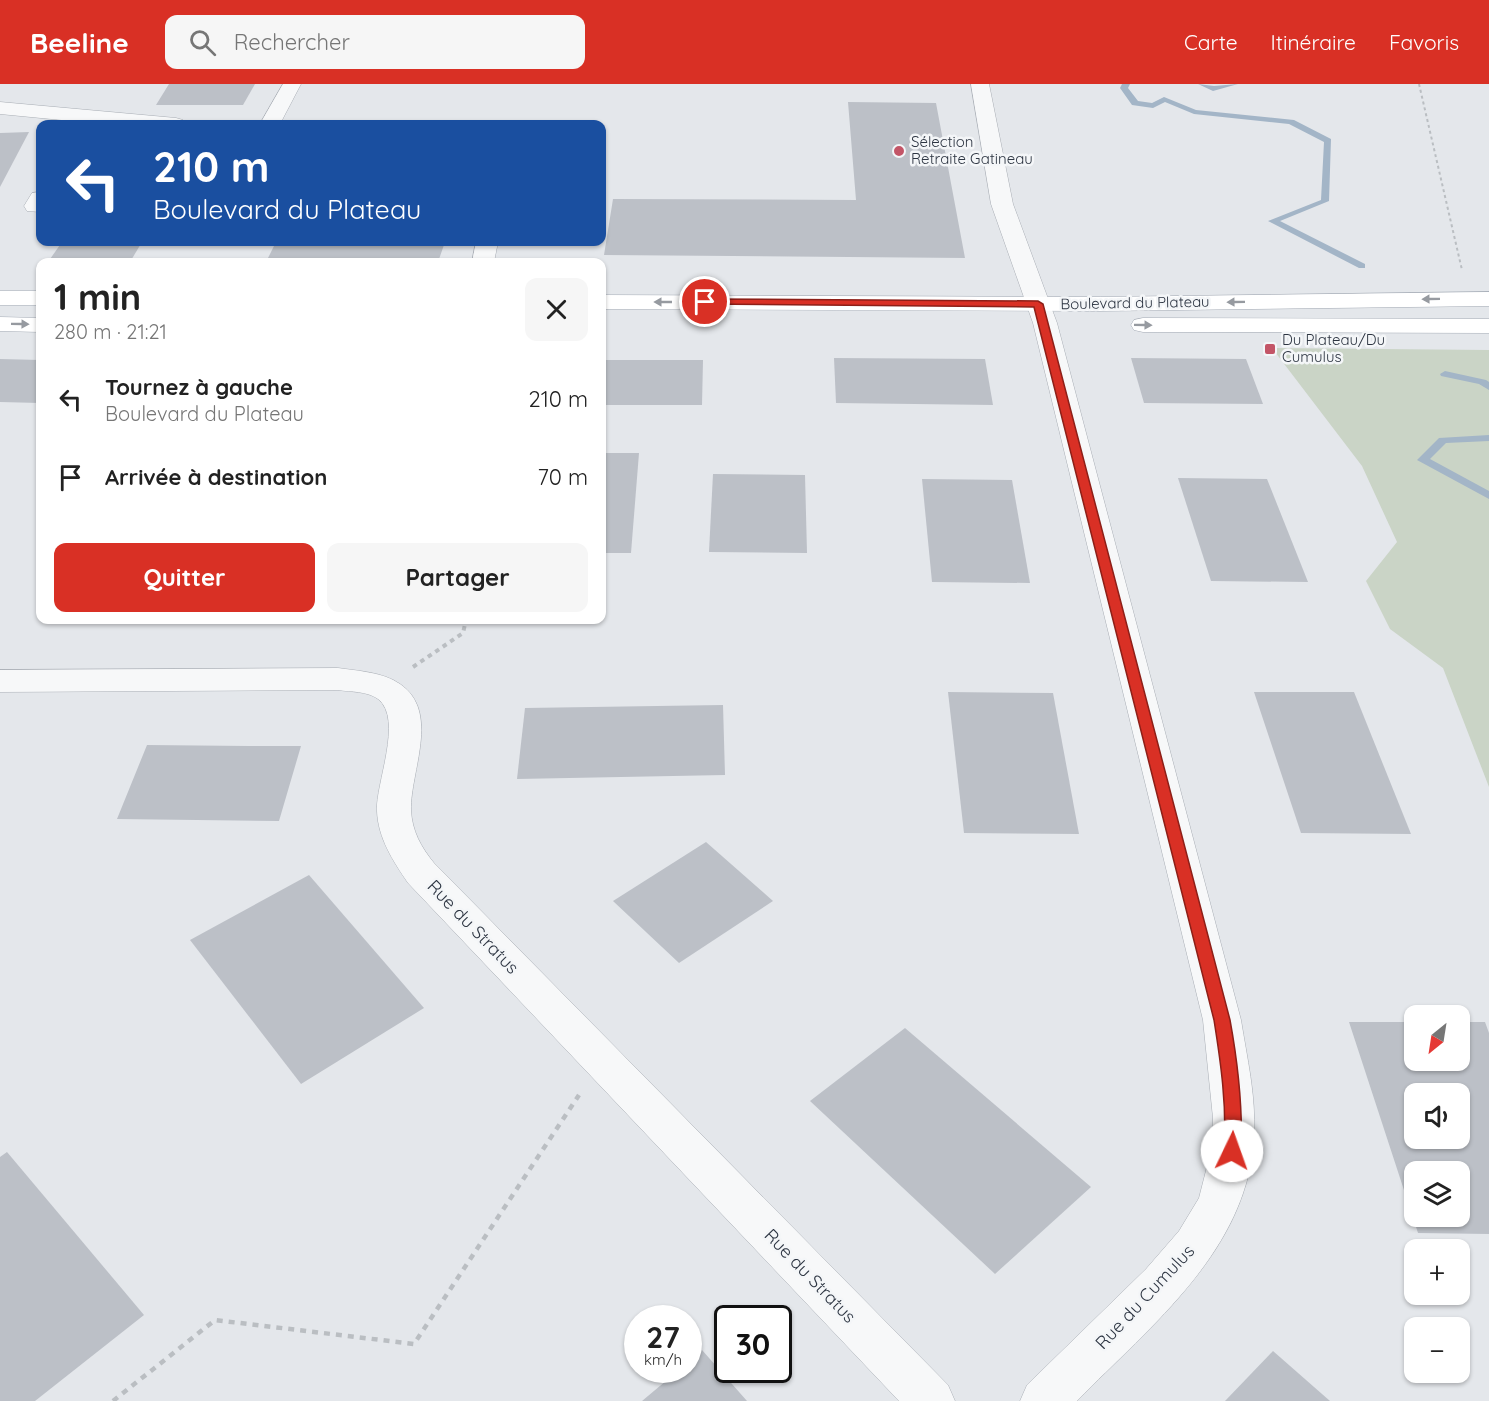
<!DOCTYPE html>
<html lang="fr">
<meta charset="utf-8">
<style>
:root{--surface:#fff;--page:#f6f6f6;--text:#222;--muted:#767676;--accent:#d93025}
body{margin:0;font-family:Quicksand,sans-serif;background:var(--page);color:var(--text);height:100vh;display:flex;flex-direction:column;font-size:22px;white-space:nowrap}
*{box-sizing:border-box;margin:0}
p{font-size:20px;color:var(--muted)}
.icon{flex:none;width:33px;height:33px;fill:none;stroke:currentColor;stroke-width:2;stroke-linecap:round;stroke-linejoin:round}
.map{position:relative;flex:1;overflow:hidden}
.panel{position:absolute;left:36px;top:174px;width:570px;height:366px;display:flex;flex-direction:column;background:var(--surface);border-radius:12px;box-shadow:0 2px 4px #0004}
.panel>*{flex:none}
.hud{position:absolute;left:36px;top:36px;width:570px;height:126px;border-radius:12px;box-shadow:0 2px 4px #0004;background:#1a4fa0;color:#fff;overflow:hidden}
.needle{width:39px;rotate:210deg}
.fabs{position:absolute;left:1404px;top:921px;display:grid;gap:12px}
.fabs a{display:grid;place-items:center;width:66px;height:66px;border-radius:12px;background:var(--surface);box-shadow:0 2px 4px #0004;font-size:30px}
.speed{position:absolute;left:624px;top:1221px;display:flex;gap:12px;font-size:30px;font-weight:700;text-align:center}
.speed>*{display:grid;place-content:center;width:78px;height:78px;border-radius:50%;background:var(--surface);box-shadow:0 2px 4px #0004;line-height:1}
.speed small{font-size:15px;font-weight:400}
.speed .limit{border:3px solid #111;border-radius:9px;background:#fff;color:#111}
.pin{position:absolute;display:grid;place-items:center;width:51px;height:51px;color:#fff;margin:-26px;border:3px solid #fff;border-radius:50%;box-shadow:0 2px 6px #0007}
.me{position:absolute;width:66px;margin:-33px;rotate:3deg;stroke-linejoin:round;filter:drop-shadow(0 0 4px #0008)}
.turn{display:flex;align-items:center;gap:21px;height:126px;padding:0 18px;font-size:27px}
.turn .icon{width:78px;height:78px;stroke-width:2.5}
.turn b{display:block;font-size:42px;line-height:51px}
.round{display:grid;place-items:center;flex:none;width:63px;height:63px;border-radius:12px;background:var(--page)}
.headline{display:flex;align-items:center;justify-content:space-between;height:102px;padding:0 18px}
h1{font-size:36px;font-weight:700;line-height:45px}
.action{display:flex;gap:12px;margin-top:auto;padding:12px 18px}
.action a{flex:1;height:69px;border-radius:12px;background:var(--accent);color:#fff;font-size:24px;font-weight:700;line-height:69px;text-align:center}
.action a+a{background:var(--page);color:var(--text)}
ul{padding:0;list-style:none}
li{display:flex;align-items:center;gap:18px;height:78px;padding:0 18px}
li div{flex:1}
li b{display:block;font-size:22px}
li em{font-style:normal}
header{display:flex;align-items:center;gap:36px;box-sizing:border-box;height:84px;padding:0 30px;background:var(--accent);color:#fff}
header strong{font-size:28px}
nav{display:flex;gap:33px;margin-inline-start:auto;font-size:21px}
.search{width:420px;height:54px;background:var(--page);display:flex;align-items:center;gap:15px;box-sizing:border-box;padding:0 21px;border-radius:12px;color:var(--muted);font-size:22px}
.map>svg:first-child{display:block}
.green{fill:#cad4c6}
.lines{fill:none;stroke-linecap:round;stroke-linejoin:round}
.stream{fill:#a3b5c7;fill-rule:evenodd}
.building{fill:#bcc0c7;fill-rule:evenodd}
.minor-casing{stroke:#a9aeb5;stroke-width:1}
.major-casing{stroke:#a4abb5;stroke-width:1}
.path-far2{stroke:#babec2;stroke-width:2;stroke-dasharray:3 3;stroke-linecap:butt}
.path-far1{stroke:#babec2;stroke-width:4;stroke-dasharray:4.5 4.5;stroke-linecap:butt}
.path{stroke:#babec2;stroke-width:4.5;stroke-dasharray:6 6;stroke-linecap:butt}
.minor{fill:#f7f8f9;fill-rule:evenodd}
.major{fill:#fff;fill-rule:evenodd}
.oneway{fill:#969aa0}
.route{fill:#d93025;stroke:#8d1f18;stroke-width:1.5}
.poi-dot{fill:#c35567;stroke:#f4f6f8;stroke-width:2}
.labels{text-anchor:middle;stroke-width:5;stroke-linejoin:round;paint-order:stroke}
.far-poi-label{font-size:15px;fill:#2d3542;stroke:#f4f6f8;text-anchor:start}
.far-street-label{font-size:15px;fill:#2d3542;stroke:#f4f6f8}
.street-label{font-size:18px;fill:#2d3542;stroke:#f4f6f8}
</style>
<header>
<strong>Beeline</strong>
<div class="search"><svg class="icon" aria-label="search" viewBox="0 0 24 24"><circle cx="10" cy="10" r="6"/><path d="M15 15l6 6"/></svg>Rechercher</div>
<nav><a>Carte</a><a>Itinéraire</a><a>Favoris</a></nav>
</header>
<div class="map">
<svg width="1489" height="1317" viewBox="0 0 1489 1317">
<rect width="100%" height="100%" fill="#e4e7eb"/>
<polygon class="green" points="1272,264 1489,266 1489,703 1443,584 1390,545 1366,497 1397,458 1362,382"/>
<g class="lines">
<g class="stream">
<polygon points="1122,0 1130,0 1128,4 1138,17 1152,19 1164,13 1196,26 1294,36 1331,55 1329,117 1280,137 1365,180 1365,184 1359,184 1268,137 1321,116 1324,58 1289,40 1194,30 1165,18 1153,24 1132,21 1120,4"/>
<polygon points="1198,0 1214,2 1238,0 1213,7"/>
<polygon points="1445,287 1486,296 1489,298 1489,306 1479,300 1441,292 1440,290"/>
<polygon points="1489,351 1489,357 1446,359 1430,375 1489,407 1489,415 1417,376 1439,354"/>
</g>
</g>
<g class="building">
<polygon points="169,0 255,0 243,21 156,21"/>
<polygon points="848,18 936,19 965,174 604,171 613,115 856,116"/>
<polygon points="29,48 0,103 0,49"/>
<polygon points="62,158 142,158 130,178 48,178"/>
<polygon points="276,158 445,158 438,178 266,178"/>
<polygon points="834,274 985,275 993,321 836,319"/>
<polygon points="1131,274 1246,275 1263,320 1144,319"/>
<polygon points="0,275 40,276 40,319 0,318"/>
<polygon points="602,276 703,276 702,321 602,321"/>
<polygon points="602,369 639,369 631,469 602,469"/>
<polygon points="713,390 805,391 807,469 709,468"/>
<polygon points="1178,394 1267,395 1308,498 1211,497"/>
<polygon points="922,395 1012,396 1030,499 932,498"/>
<polygon points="948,608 1053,609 1079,750 964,749"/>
<polygon points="1254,608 1354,608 1411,750 1301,749"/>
<polygon points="723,621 725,691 517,695 525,624"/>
<polygon points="147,661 249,662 301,662 279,737 117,735"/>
<polygon points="706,758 773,817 679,879 613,817"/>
<polygon points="309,791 424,924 301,1000 190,856"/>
<path d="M1349 938H1414V976H1460V938H1485L1489 949V1150L1418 1149ZM1414 1010H1460V1054H1414ZM1414 1088H1460V1132H1414Z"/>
<polygon points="905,944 1091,1103 995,1190 810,1017"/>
<polygon points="7,1068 144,1231 35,1317 0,1317 0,1073"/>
<polygon points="702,1266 747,1317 642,1317 679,1286 688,1286 688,1278"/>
<polygon points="1273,1267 1330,1317 1225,1317"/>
</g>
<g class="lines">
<defs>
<g id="minor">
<polygon points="283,0 301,0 280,40 260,40"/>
<path d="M971 0H989L1013 120 1057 239 1241 936C1247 974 1256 1011 1254 1050 1250 1165 1151 1241 1077 1317H1020L1027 1301 1146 1185 1179 1147 1199 1114 1211 1067 1213 1034 1203 936 1033 239 991 120Z"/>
<polygon points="0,18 176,34 183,36 186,40 80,40 82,38 0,30"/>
<polygon points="40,108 40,128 27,127 24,122 32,109"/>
<polygon points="476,158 498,158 494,178 472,178"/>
<path d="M338 584C358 587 383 588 400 600 441 628 410 688 411 726 412 747 421 763 434 779L948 1301 955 1317H899L408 799C393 777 378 754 377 727 375 701 404 635 378 615 367 607 351 608 338 606L0 608V586Z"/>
</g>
<g id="major">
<rect x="0" y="207" width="40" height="14"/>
<polygon points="1489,208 1489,222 1100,227 602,225 602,211 1100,213"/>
<polygon points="0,233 40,234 40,248 0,247"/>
<polygon points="1143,234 1489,235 1489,249 1143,248 1134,246 1131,241 1134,236"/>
</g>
</defs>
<use href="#minor" class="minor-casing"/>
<use href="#major" class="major-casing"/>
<polyline class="path-far2" points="1419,0 1462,186"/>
<polyline class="path-far1" points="413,583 463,549 466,536"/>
<polyline class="path" points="113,1317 215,1236 414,1260 579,1011"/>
<use href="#minor" class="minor"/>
<use href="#major" class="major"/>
</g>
<defs><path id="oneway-solid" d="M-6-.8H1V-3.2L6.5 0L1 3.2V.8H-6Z" transform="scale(1.5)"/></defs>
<g class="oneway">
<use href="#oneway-solid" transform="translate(1431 215) rotate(179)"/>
<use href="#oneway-solid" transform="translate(663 218) rotate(-180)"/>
<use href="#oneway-solid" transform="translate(1236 218) rotate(179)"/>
<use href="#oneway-solid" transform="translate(20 240) rotate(1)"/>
<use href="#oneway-solid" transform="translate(1143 241) rotate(1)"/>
</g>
<path class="route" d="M705 215 1038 217 1043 220 1230 936C1238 980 1243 1022 1241 1067L1238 1073 1232 1075 1226 1073 1224 1067C1227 1022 1221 980 1214 936L1034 223 701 220 700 218Z"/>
<g class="poi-dot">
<circle cx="899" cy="67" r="6"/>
<rect x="1264" y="259" width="12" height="12" rx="3"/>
</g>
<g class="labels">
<g class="far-poi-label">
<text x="911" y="63">Sélection<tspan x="911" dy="17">Retraite Gatineau</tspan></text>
<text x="1282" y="261">Du Plateau/Du<tspan x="1282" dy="17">Cumulus</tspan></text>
</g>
<g class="far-street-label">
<text transform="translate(1135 219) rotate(-1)" y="5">Boulevard du Plateau</text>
</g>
<g class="street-label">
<text transform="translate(473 843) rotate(46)" y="6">Rue du Stratus</text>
<text transform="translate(810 1192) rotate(46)" y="6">Rue du Stratus</text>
<text transform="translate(1145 1213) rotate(-47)" y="6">Rue du Cumulus</text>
</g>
</g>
</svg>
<div class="fabs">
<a><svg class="needle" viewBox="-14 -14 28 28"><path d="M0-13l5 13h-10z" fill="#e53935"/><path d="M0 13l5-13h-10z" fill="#767676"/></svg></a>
<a><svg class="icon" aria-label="sound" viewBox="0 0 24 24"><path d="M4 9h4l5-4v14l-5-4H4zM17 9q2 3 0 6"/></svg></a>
<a><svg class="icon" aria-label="layers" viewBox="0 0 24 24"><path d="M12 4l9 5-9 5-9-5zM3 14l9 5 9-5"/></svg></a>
<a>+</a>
<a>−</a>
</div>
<div class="speed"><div>27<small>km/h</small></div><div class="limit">30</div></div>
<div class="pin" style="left:705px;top:218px;background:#d93025"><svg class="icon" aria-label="arrive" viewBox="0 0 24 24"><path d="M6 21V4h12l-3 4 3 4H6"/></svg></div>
<svg class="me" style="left:1232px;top:1067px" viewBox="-20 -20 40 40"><circle r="19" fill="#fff"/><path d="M0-13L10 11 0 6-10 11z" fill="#d93025"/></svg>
<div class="hud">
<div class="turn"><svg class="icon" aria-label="left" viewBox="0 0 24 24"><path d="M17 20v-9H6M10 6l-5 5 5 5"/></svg><div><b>210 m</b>Boulevard du Plateau</div></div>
</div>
<section class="panel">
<div class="headline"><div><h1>1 min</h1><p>280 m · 21:21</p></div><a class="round"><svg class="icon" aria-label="close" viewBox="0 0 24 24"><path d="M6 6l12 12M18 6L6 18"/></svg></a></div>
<ul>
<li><svg class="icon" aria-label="left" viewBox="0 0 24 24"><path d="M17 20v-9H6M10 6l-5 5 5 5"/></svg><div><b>Tournez à gauche</b><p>Boulevard du Plateau</p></div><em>210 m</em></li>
<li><svg class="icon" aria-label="arrive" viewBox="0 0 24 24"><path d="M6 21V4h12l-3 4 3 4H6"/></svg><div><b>Arrivée à destination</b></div><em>70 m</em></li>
</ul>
<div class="action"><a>Quitter</a><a>Partager</a></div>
</section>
</div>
